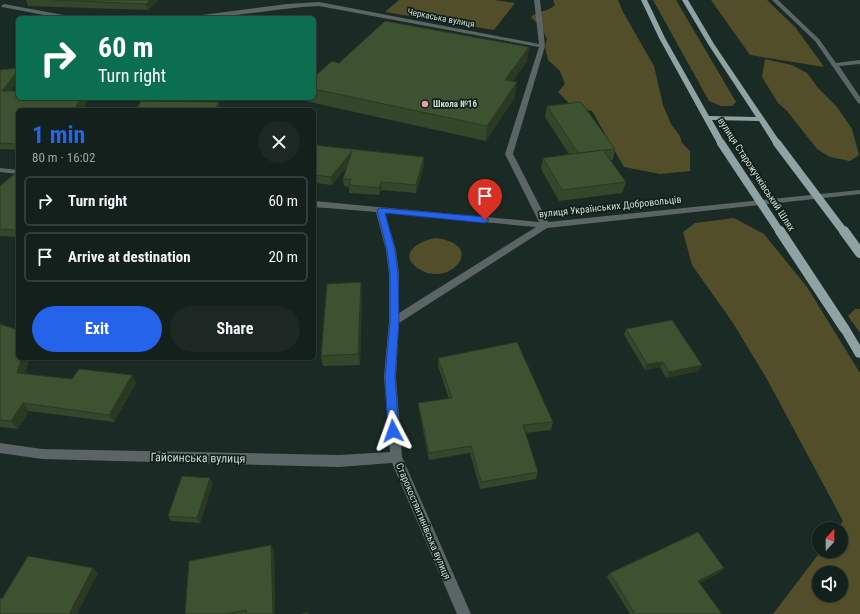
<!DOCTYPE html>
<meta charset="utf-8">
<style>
:root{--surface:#14201b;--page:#1d2824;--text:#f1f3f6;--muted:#9da3a3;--line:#333e3a;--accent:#2563eb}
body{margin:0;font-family:"Roboto Condensed",sans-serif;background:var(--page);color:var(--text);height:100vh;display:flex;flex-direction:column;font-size:15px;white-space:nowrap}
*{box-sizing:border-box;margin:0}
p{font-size:13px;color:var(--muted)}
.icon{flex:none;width:22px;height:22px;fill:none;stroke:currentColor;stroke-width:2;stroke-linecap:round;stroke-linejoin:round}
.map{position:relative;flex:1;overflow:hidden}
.panel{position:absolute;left:16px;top:108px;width:300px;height:252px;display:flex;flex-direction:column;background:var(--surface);border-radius:6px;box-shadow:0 1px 3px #0004,0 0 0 1px var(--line)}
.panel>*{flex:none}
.guide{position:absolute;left:16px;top:16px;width:300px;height:84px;border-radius:6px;box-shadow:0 1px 3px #0004,0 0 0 1px var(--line);background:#0b6e4f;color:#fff;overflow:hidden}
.needle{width:26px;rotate:21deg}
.controls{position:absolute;left:812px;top:522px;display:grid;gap:8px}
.controls a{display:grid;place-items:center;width:36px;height:36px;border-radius:50%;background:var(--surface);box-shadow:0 1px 3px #0004,0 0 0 1px var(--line);font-size:20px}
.pin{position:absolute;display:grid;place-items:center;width:34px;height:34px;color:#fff;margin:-41px -17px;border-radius:50% 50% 50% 0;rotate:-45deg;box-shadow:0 0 4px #0007}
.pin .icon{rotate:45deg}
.me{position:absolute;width:44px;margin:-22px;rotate:356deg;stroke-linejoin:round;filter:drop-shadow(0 0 3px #0008)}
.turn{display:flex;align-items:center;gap:14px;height:84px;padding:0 16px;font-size:18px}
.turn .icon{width:52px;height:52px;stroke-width:2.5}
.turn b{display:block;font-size:28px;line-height:34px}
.round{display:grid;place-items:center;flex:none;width:42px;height:42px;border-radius:21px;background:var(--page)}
.overview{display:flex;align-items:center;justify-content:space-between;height:68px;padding:0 16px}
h1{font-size:24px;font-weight:700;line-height:30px;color:var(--accent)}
.primary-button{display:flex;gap:8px;margin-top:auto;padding:8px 16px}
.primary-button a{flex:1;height:46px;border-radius:24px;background:var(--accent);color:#fff;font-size:16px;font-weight:700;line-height:46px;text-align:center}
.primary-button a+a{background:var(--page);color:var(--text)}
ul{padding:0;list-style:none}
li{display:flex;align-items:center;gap:12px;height:50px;margin:0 8px 6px;padding:0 8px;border:2px solid var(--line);border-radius:6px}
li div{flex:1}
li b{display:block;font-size:15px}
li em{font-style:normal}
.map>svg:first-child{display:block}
.green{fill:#534e2a;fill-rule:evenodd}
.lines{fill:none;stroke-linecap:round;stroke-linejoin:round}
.minor{fill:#5b6565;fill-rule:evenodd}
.major{fill:#90a3a4;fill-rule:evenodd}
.major-bridge-far1{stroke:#90a3a4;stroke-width:8}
.major-bridge{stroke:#90a3a4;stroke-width:10}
.wall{fill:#34472a}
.shaded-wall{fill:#2b3922}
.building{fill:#3d5231;stroke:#2b3922}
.route{fill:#2563eb;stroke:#184099}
.poi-dot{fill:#f29aaf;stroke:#10211a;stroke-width:1.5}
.labels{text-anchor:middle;stroke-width:3.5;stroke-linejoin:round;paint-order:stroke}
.far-street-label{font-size:9px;fill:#d0dad5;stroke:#10211a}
.far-poi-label{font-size:9px;font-weight:bold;fill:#d0dad5;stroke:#10211a;text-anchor:start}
.street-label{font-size:10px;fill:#d0dad5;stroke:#10211a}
.near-street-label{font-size:12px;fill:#d0dad5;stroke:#10211a}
</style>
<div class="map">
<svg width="860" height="614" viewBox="0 0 860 614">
<rect width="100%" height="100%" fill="#1a2a24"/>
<g class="green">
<polygon points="399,0 494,0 515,3 494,30 385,12"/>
<path d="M553 0H618L623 12 654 66 663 105 671 124 680 136 682 143 690 151V171L660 174 624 167 592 111 572 106 558 92 565 84 560 71 548 60 545 47 547 39 541 27 531 17C539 10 548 12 555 5Z"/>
<polygon points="653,0 676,0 736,102 732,106 721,106 709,101"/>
<polygon points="711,0 767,0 796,28 824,67 750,55"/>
<polygon points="765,59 792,65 807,73 818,88 837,107 852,129 859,155 850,161 830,157 817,149 787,111 778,103 762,77"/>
<path d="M734 218 764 234 807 287 860 373V614H773L821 551H841V529H837L843 521 768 381 733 323 692 265 683 232 695 223ZM819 573H841V595H819Z"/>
<path d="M435 238C489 244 449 289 419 269 396 254 419 241 435 238Z"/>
<polygon points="855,309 860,309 860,333 848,316"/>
</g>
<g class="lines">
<g class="minor">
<path d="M534 0H540L545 46 513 154 548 222 860 190V194L547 228 399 323 396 377 402 457 471 614H457L392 463 339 467 42 459 0 453V443L42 449 339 455 390 452 384 377 389 321V274L386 250 376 212 314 207V201L539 222 505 154 539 47 319 6C276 8 234 18 191 18L194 16 287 4 319 2 539 44ZM385 213 536 227 399 313V274L396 250Z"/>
<polygon points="772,0 778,0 819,39 836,63 860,60 860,64 839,66 860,97 860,104 858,103 815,41"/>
<polygon points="4,4 69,16 72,18 60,18 2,7 1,6"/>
<polygon points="0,168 18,170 18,174 0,172"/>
</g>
<g class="major">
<polygon points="641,0 647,0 665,38 709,116 756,117 708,44 682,0 688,0 714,44 781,143 780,145 774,145 759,121 712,120 725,143 721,145 718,145 659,38"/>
<polygon points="844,324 848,325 860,345 860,358 856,357 839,328 840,325"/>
</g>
<g class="major-bridge-far1">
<polyline points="721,143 780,232"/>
<polyline points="777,143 844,232"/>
</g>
<g class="major-bridge">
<polyline points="780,231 844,328"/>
<polyline points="844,231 860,253"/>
</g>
</g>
<g class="wall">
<polygon points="26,0 159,0 148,10 28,6"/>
<polygon points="529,47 527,61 513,81 515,97 486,141 305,101 305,98 314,98 314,77 339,63"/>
<polygon points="18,68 18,81 10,91 18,98 90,98 81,110 18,110 18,150 0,149 0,70"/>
<polygon points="547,106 615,149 613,160 610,160 626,182 622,193 559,201 541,169 543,158 569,154 545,117"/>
<polygon points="314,145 424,165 416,193 381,190 379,195 349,193 349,187 344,186 343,179 347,166 332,185 314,183"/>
<polygon points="18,171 18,237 0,236 0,186"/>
<polygon points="362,293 360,365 323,366 321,356"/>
<polygon points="0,324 26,374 72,379 132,375 136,383 114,422 29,411 18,429 0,427"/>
<polygon points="626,329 699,371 666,378 660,367 645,370 624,335"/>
<polygon points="438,358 553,422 551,430 525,433 538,472 536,479 480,489 470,453 429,460 419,411 418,403 449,399 438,366"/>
<polygon points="213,483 200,523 171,521 168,516"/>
<polygon points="274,550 275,614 185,614"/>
<polygon points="610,573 720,573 699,583 722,614 630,614 607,577"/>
</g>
<g class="shaded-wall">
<polygon points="150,0 159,0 148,10 146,4"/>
<polygon points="529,47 527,61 504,94 505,80"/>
<polygon points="18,70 18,81 6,98 2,91"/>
<polygon points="517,82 515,97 486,141 487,126"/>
<polygon points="82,98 91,98 81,110 73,110"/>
<polygon points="219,102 221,110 214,110"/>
<polygon points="352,151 353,159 332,185 331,177"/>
<polygon points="424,157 424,165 416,193 416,185"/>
<polygon points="381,182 381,190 379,195 379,188"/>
<polygon points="361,282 362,293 360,365 358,354"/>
<polygon points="22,358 30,358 23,381 17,373"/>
<polygon points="663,362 660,367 645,370 647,364"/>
<polygon points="702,365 699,371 666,378 669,372"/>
<polygon points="132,375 136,383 114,422 109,415"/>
<polygon points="23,403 29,411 18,429 11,421"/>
<polygon points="210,478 213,483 200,523 197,518"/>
<polygon points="271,545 274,550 275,614 273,614"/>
<polygon points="93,568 98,573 77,614 69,614"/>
<polygon points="724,568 720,573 694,586 698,581"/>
</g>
<g class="building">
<polygon points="55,0 150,0 146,4"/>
<polygon points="385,21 529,47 505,80 517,82 487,126 314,89 314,77 332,61 339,63"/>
<polygon points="18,68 18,70 2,91 18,91 18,98 82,98 73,110 18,110 18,144 0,143 0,70"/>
<polygon points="141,101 219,102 214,110 136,110"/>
<polygon points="581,102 615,149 578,153 547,106"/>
<polygon points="314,145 424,157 416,185 381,182 379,188 349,185 351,179 343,179 352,151 331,177 314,175"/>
<polygon points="603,150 626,182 562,190 543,158"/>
<polygon points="18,171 18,230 0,229 0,186"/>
<polygon points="361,282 358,354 321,356 327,284"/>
<polygon points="672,320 702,365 669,372 663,362 647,364 626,329"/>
<polygon points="0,324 18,330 18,358 22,358 17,373 72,379 79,369 132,375 109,415 23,403 11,421 0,420"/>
<polygon points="517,342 553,422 523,425 538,472 481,482 471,446 429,453 418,403 452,398 438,358"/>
<polygon points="182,476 210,478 197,518 168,516"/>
<polygon points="698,532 724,568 698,581 722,614 635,614 610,573"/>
<polygon points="271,545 273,614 246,614 246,610 227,614 185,614 189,561"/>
<polygon points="28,556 93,568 69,614 0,614 0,598 2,599"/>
<polygon points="308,612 308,614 301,614"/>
</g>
<polygon class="route" points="380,208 485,217 489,220 485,223 385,213 395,250 398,274 399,321 395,377 399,431 397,435 393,436 389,435 388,431 385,377 390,321 390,274 387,250 377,210"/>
<circle class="poi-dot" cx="425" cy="104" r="4"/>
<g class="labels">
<g class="far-street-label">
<text transform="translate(441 18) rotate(11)" y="3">Черкаська вулиця</text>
</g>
<g class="far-poi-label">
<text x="433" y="107">Школа №16</text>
</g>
<g class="street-label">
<text transform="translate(757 174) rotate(57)" y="4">вулиця Старожучківський Шлях</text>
<text transform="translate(610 206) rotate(-6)" y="4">вулиця Українських Добровольців</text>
<text transform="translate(424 521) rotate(67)" y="4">Старокостянтинівська вулиця</text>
</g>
<g class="near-street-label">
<text transform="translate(198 458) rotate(1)" y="4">Гайсинська вулиця</text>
</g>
</g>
</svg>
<div class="controls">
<a><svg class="needle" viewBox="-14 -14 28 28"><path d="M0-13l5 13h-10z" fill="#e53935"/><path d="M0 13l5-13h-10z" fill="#9da3a3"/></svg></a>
<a><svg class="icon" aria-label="sound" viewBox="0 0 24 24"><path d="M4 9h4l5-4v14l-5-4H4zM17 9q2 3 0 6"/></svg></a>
</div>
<div class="pin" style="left:485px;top:220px;background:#d93025"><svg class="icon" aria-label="arrive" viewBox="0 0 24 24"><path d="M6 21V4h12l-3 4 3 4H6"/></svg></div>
<svg class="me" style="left:393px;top:431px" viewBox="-20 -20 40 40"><path d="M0-17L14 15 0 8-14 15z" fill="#2563eb" stroke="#fff" stroke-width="4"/></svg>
<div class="guide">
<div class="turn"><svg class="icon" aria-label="right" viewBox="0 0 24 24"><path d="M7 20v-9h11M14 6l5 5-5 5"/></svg><div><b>60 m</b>Turn right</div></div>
</div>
<section class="panel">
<div class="overview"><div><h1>1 min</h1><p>80 m · 16:02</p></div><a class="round"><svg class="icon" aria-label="close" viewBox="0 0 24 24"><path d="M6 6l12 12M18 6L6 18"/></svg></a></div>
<ul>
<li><svg class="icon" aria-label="right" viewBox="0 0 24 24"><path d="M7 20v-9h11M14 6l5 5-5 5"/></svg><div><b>Turn right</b></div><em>60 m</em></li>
<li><svg class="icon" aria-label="arrive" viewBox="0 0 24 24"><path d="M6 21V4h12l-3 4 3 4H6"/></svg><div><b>Arrive at destination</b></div><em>20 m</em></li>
</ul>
<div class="primary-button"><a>Exit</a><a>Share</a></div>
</section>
</div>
